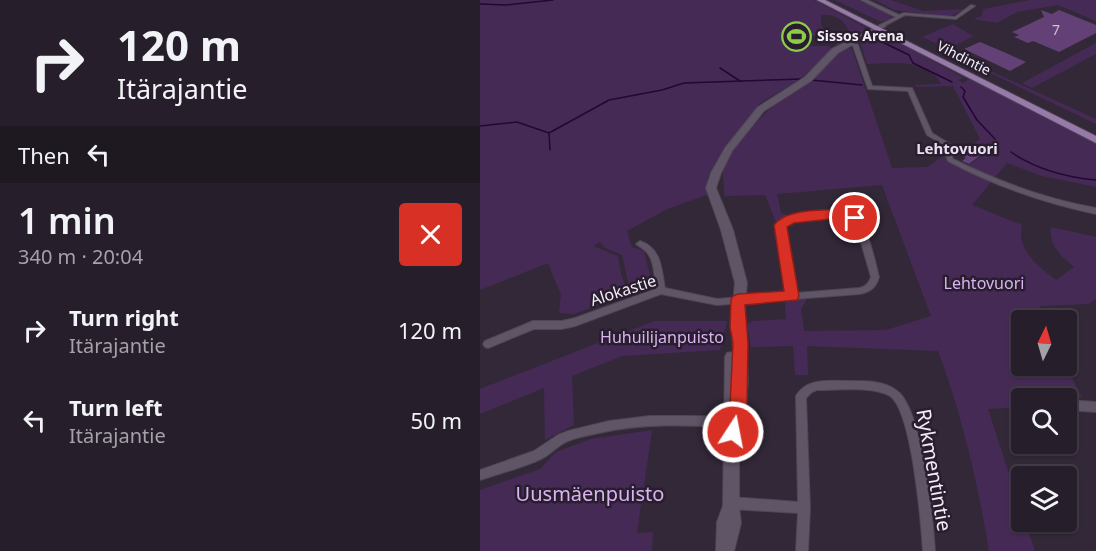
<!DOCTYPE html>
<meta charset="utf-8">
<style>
:root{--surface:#261e2a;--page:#2e2732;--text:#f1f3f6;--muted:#a4a2a8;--line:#423c47}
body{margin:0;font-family:"Noto Sans",sans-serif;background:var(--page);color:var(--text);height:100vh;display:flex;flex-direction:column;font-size:22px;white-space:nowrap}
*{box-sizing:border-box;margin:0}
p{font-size:20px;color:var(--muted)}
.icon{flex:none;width:33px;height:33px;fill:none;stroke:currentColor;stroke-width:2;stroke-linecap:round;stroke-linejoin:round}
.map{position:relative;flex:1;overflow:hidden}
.panel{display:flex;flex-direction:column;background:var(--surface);width:480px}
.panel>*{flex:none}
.hud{background:#261e2a;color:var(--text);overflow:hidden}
.needle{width:39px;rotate:5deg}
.buttons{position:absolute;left:531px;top:310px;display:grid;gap:12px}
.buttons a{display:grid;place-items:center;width:66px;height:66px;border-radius:6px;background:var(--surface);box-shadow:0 2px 4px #0004,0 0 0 2px var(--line);font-size:30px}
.pin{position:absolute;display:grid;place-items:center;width:51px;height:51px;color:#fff;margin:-26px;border:3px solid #fff;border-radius:50%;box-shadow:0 2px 6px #0007}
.me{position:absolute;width:66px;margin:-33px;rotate:11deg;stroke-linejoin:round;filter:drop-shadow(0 0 4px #0008)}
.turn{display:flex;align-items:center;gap:21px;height:126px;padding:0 18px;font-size:27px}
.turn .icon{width:78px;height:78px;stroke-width:2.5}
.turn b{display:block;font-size:42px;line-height:51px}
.then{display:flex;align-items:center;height:57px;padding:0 18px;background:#0003;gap:12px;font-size:22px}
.round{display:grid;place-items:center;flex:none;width:63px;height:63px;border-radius:6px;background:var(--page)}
.overview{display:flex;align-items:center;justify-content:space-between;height:102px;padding:0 18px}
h1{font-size:36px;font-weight:600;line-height:45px}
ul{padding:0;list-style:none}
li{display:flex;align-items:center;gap:18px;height:90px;padding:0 18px}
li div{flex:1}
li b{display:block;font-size:22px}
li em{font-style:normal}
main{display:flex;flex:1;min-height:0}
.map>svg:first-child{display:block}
.green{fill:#462a56}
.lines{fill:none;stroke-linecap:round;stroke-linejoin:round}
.stream{stroke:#260537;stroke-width:1.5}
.building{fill:#634177}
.street-casing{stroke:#4e4654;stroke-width:2}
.secondary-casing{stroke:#4e4654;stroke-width:2}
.primary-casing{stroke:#4e4654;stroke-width:2}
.street{fill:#605567;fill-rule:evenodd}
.secondary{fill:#605567;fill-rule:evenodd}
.primary{fill:#987aaa;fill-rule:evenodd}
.route{fill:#d93025;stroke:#8d1f18;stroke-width:1.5}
.labels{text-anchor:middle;stroke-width:5;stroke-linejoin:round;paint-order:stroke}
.number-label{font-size:14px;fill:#cfc1d7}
.far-poi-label{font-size:14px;font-weight:bold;fill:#f3ecf7;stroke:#281e2e;text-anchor:start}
.far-street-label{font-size:14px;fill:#f3ecf7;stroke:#281e2e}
.far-neighbourhood-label{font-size:15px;font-weight:bold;fill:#ebdef3;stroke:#281e2e}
.park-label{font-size:16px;fill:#dbb3f4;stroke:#281e2e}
.street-label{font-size:16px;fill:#f3ecf7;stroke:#281e2e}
.near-street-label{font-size:20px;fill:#f3ecf7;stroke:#281e2e}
.near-park-label{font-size:20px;fill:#dbb3f4;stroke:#281e2e}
</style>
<main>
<section class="panel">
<div class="hud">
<div class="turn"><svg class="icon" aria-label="right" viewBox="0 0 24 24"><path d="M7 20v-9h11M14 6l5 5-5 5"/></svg><div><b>120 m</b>Itärajantie</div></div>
<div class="then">Then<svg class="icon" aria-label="left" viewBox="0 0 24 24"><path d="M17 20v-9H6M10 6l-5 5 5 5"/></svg></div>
</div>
<div class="overview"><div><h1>1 min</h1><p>340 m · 20:04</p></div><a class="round" style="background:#d93025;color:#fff"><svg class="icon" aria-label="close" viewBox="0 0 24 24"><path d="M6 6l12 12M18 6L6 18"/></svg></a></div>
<ul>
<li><svg class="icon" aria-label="right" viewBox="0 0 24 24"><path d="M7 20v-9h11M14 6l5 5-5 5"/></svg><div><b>Turn right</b><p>Itärajantie</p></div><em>120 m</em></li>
<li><svg class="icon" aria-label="left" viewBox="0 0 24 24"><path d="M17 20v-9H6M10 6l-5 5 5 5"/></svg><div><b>Turn left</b><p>Itärajantie</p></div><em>50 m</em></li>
</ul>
</section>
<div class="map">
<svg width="616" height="551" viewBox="0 0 616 551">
<rect width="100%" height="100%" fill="#322838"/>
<g class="green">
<path d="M0 0H334L386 28 385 31 363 41 358 46 355 42 370 34C366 21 355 13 341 15V25L350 37 344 38 341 35 311 39 316 46H347L354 49 319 80 280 103 243 149 227 179V195L187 209 147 231 152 247 164 251 173 288 156 294 149 286 142 255 125 248 120 242 113 246 138 256 141 274 149 294 94 314 79 313 81 295 68 263 0 290Z"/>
<polygon points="355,0 378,0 409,14 412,18 401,22"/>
<polygon points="395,0 411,0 443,11 484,9 473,15 465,16 414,10"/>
<polygon points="550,0 616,0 616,21 578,5 537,12 517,23 493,19 502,16 503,9"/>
<polygon points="473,24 493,36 469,49 442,37"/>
<path d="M405 35 473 72 483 78 478 80 483 83 490 79 616 144V187L562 176 527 163 514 178 488 166 504 154 490 146 500 139 473 86 436 87 435 85 461 84C449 58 410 63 387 64L380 42Z"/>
<polygon points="616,43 616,54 552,88 542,83"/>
<path d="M368 48 372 49 412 168 447 167 463 156 511 182 492 205 542 225C536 250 558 266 576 280L594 267C580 255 569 246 571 227L616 237V299L609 304 559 306 565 321H542V366H586L602 398C585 399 580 387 563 388L558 399H542L541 407 508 409 541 511 542 522H545L555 551H509C498 483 482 415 458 351L327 346 328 375H315L313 346 271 347 267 324 274 321 306 319 305 302 309 299 328 298 321 309 324 331 406 330 451 316 402 185 297 194 301 213 311 217H304L296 223 285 195 244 196C245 185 241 174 244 164 246 158 251 153 255 148 283 109 323 81 360 50Z"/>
<polygon points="504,68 616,119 616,124 502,69"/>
<polygon points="175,321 247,321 240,350 142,356 92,376 94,425 65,440 64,388 0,414 0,389"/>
<polygon points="172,430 157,533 173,532 172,551 0,551 0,490 60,469 76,452 111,439"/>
</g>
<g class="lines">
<g class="stream">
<polyline points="0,4 26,5 73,0"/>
<polyline points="394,38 429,55 433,63 472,82"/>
<polyline points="240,68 260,81"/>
<polyline points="331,80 382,85"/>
<polyline points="481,87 485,91 483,97 497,120 515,139"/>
<polyline points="0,126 37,122 69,133 129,100 182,90 204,83 322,79"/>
<polyline points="69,133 70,150"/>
<path d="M531 152C557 170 585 177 616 180"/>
</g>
</g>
<g class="building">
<polygon points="561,10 572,14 579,10 616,25 616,33 579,52 553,41 548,43 534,37 539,35 532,32 564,17"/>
<polygon points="500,42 526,53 546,62 530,71 484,49"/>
<polygon points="484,150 489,153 493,150 502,154 489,164 482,161 486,158 479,154"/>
</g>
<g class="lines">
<defs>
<g id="street">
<polygon points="381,0 387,0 419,15 424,13 475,17 491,5 495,6 476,19 425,15 402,27 400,26 400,25 416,17"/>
<path d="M369 41H373L378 45 392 86 432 88 452 133 478 149 477 153 472 157 473 159C519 182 566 199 616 208V214C564 203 515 186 468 161L466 156 472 150 447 135 428 91 388 89 373 46 369 43Z"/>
<path d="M345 211C354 211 366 209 374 214 387 221 395 262 399 277 396 288 390 292 379 294L237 305 181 294 95 326 82 329H54L8 348 5 347 3 344 5 341 53 321H82L95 318 176 289C174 278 175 263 168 254 165 249 160 247 156 244L160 241C182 249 181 268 185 288L237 299 307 293 295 229C300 214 331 213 345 211ZM355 216 368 217 376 225 391 277C389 283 385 287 379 288L316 293 303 229V226C318 217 338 217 355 216Z"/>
<path d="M366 381C383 381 402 380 416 390 442 406 453 520 455 551H443C441 522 432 411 410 396 394 386 355 390 337 390L332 392 326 398 330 508 328 551H316L318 513 251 509 247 507 245 503 247 499 251 497 318 502 316 396C327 378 347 381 366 381Z"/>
<polygon points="586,400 616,402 616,412 586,410"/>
<path d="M170 416H211L253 417 257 419 258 422 257 425 253 427C208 425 163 423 119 433 109 435 98 437 88 441 78 445 71 454 61 459 42 468 20 473 0 480V470L54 451 78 435 88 431 129 421Z"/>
</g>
<polygon id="secondary" points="400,25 406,26 358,53 331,81 284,111 252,151 241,173 236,188 253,230 267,283 264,315 268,382 265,408 259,421 259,506 261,523 254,551 236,551 237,522 243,506 245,357 247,353 253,352 252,315 255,283 241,230 226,188 231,173 245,148 278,107 325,77 352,49"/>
<polygon id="primary" points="337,0 345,0 616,136 616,143"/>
</defs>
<use href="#street" class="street-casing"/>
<use href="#secondary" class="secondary-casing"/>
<use href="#primary" class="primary-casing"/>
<use href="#street" class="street"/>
<use href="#secondary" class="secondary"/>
<use href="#primary" class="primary"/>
</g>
<path class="route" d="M361 209 380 215 381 218 375 222 360 218 314 223 307 227 319 296 317 300 265 305 268 343 267 405 262 418 259 438 253 441 247 438 244 432 245 418 250 405 253 343 250 327 251 300 253 296 258 294 304 291 294 225C307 208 341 211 361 209Z"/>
<defs>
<symbol id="stadium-ring" viewBox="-11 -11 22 22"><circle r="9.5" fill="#281e2e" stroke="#8bce46" stroke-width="1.5"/><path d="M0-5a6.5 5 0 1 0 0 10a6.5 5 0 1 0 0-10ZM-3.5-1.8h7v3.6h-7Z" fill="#8bce46"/></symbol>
</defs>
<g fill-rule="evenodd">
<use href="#stadium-ring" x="300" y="20" width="33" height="33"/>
</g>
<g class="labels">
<g class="number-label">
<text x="576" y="35">7</text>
</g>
<g class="far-poi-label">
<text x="337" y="41">Sissos Arena</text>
</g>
<g class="far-street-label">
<text transform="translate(484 58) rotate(27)" y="5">Vihdintie</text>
</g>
<g class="far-neighbourhood-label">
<text x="477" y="154">Lehtovuori</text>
</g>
<g class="park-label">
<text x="504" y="289">Lehtovuori</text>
<text x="182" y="343">Huhuilijanpuisto</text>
</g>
<g class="street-label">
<text transform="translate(143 290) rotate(-18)" y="6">Alokastie</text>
</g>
<g class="near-street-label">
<text transform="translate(454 470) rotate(80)" y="7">Rykmentintie</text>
</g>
<g class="near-park-label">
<text x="110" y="501">Uusmäenpuisto</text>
</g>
</g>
</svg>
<div class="buttons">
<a><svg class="needle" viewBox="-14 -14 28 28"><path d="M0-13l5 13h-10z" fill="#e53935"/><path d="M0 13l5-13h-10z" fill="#a4a2a8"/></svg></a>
<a><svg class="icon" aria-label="search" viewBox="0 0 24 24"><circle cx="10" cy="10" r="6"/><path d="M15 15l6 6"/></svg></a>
<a><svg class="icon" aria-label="layers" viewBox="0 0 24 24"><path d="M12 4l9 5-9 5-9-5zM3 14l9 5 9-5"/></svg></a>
</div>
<div class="pin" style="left:375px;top:218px;background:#d93025"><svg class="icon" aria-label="arrive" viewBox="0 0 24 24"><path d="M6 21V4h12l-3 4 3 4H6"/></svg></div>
<svg class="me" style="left:253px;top:432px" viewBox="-20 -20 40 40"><circle r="17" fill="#d93025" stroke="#fff" stroke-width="3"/><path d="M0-11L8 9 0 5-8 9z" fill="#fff"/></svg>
</div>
</main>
